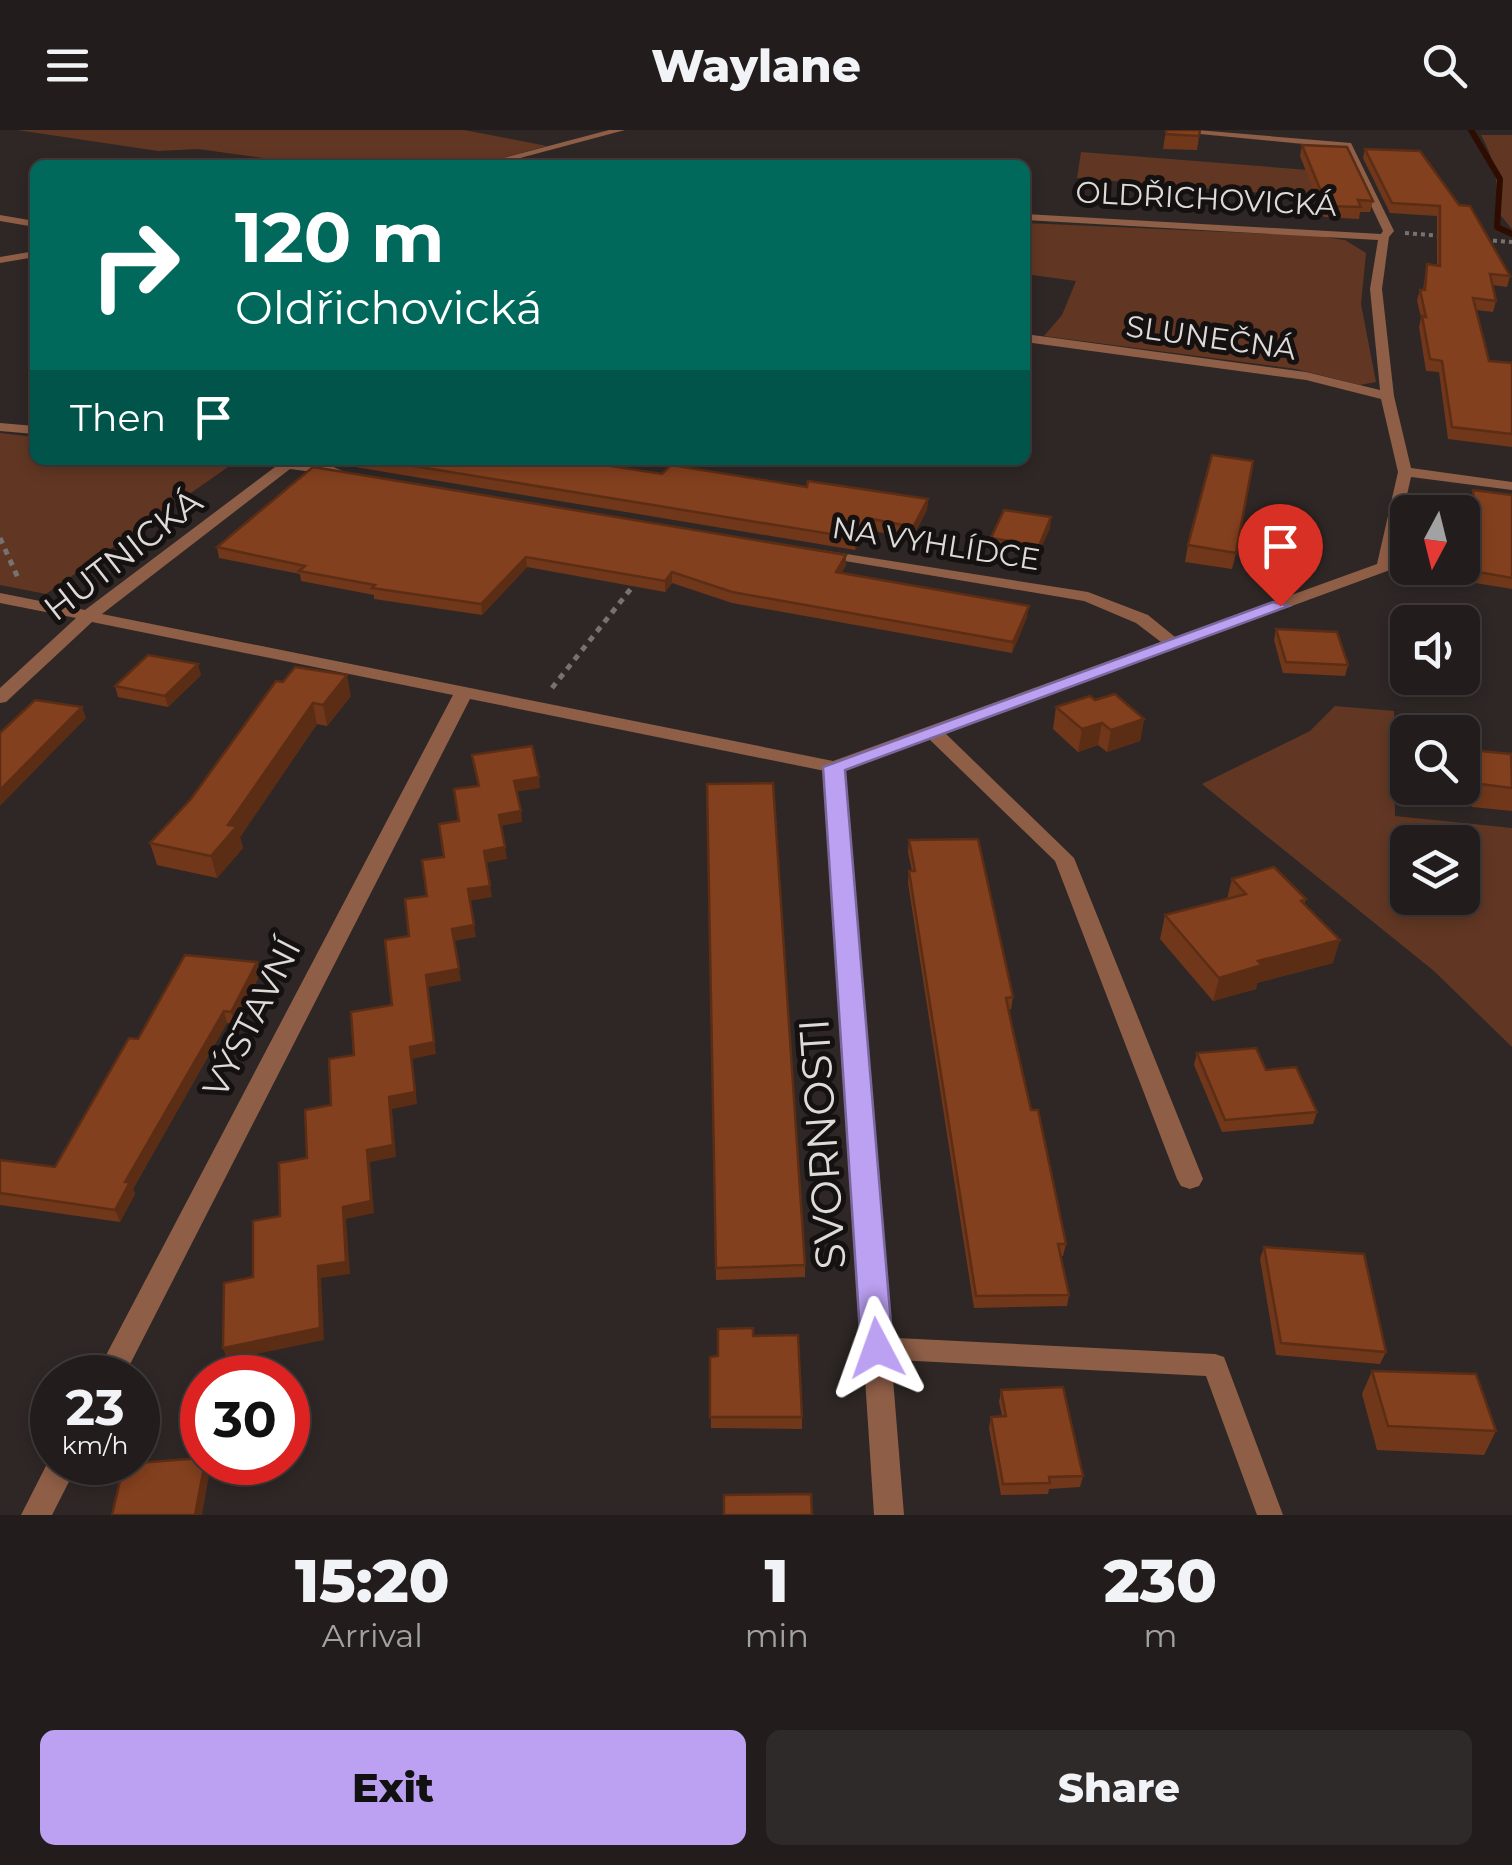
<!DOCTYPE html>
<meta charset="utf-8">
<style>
:root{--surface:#221d1c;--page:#2e2a29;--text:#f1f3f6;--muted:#a2a2a3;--line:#3f3b3b;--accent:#bca0f2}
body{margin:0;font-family:Montserrat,sans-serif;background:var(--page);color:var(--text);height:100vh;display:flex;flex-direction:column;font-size:38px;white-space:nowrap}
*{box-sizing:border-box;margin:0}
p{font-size:32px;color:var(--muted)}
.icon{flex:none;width:55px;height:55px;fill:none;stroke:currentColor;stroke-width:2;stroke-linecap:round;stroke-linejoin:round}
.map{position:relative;height:1385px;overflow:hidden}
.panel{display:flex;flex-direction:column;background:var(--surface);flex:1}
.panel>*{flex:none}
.hud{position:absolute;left:30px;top:30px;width:1000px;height:305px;border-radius:15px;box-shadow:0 5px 15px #0003,0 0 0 2px var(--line);background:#00695c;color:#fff;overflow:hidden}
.needle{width:65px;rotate:187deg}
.buttons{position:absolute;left:1390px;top:365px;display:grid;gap:20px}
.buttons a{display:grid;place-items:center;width:90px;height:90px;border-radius:15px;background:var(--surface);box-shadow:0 5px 15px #0003,0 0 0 2px var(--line);font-size:50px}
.speed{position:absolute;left:30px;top:1225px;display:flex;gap:20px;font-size:50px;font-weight:700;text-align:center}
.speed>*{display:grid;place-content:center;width:130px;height:130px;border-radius:50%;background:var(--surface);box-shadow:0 5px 15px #0003,0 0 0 2px var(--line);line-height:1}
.speed small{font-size:25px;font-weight:400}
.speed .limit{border:15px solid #d22;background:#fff;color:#111}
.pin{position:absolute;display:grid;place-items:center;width:85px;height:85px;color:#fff;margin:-102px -42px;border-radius:50% 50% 50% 0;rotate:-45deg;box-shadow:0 0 10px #0007}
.pin .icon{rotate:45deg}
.me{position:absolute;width:110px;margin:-55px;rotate:356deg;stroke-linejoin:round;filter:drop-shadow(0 0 8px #0008)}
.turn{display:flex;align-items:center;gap:35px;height:210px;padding:0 40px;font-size:45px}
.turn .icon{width:130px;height:130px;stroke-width:2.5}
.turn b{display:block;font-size:70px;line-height:85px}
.then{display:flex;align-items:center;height:95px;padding:0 40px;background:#0003;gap:20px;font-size:38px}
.eta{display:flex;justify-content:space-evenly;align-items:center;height:170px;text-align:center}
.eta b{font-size:60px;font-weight:800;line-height:70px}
.button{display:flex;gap:20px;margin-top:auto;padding:20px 40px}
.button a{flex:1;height:115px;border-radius:15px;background:var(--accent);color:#111;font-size:40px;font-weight:800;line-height:115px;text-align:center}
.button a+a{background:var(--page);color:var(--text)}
header{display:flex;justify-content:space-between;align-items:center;height:130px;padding:0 40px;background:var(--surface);font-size:45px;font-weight:800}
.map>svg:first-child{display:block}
.green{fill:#613723;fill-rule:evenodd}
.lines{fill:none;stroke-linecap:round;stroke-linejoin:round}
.stream{stroke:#2e0c00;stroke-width:6}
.path-far1{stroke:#777270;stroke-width:4;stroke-dasharray:4 4;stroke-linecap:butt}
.path{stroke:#777270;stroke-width:5;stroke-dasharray:6 6;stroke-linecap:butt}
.lane{fill:#8f5e47;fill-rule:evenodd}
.street{fill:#8f5e47;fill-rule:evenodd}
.wall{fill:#71371a}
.shaded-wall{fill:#5c2d15}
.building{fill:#83401e;stroke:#5c2d15;stroke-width:2.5}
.route{fill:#bca0f2;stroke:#7a689d;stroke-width:2.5}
.labels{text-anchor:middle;stroke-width:10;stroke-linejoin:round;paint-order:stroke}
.far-street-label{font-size:30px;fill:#dedad8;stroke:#141110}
.street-label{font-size:35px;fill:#dedad8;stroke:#141110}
.near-street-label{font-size:42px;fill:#dedad8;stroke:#141110}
</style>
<header><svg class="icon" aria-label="menu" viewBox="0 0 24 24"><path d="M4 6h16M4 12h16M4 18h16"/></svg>Waylane<svg class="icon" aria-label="search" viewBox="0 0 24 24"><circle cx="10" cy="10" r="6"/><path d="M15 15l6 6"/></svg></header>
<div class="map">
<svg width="1512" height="1385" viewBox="0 0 1512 1385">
<rect width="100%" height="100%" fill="#2e2725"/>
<g class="green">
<polygon points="17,0 464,0 547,16 476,35 315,35 198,19 158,21"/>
<path d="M1481 5H1512V99L1497 81C1498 51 1495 30 1481 5Z"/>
<polygon points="1081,22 1360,44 1372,72 1077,48"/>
<polygon points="1025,93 1318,106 1345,110 1366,123 1361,174 1376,252 1360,255 1296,239 1044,206 1062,185 1076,151 1025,144"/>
<polygon points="0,303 35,307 35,330 202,330 231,335 46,464 0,455"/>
<path d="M1335 576 1394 581 1395 686 1512 698V917L1434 841 1202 654 1310 601ZM1408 712H1462V768H1408Z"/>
</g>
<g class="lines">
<polyline class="stream" points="1471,0 1500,49 1497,97 1512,104"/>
<g class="path-far1">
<polyline points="1405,103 1442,106"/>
<polyline points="1485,110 1512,112"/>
</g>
<g class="path">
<polyline points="0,408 18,448"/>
<polyline points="552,558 637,451"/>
</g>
<polygon class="lane" points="877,1207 1215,1224 1224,1227 1283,1385 1257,1385 1206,1246 877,1229 868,1226 865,1218 868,1210"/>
<g class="street">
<polygon points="609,0 625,0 494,35 477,35"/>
<path d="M1197 0 1351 13 1394 101 1389 107 1382 159 1394 266 1411 338 1512 352V360L1411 347 1390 440 945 603 1074 728 1203 1049 1199 1056 1190 1059 1181 1056 1177 1049 1055 731 929 609 844 640 904 1385H874L825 641 470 569 123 1248H94L453 565 92 492 6 572 0 573V558L76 488 0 473V463L85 480 275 337 255 330C282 330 323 328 346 343L344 346 290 339 102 484 833 631 1161 512 1136 493 1084 471 821 427 815 425V419L1088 462 1148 485 1175 507 1377 434 1398 342 1381 269 1306 250 1025 212V204L1306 242 1380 260 1370 159 1378 110 1025 90V84L1381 104 1383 101 1344 18 1169 1Z"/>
<polygon points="0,85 35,91 35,97 0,91"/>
<polygon points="35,121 35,127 0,133 0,127"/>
<polygon points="0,293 35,296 35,304 0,301"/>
<polygon points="52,1324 52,1332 79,1332 52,1385 21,1385"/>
</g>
</g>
<g class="wall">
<polygon points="1166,0 1200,0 1197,20 1163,19"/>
<polygon points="1302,15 1373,71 1370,82 1360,82 1359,89 1324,87 1300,26"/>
<polygon points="1365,19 1420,21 1510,146 1507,157 1492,155 1496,171 1493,182 1476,180 1489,231 1512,233 1512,317 1448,309 1439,242 1426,241 1419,197 1421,188 1417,170 1420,160 1423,160 1427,134 1437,135 1437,86 1390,83 1363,28"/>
<polygon points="330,330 572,330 662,344 928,369 927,380 912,408 867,400 855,420 331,333"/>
<polygon points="1473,360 1512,365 1512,459 1475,453 1470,370"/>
<polygon points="1050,398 1037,426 990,419 991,408"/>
<polygon points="1188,415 1236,423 1232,439 1185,432"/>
<polygon points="217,417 846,435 841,443 1027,487 1012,523 732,473 672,453 665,462 527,437 482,485 374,469 374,465 301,451 300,444 219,428"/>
<polygon points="1276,499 1348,535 1345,546 1283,543 1274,510"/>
<polygon points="201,545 168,577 118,567 115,556"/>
<polygon points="276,551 351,566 327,596 317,594 240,707 243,718 217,748 157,735 150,713 191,669"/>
<polygon points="1095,570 1144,589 1140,611 1107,622 1098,615 1078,622 1053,599 1056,577"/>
<polygon points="1470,620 1512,628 1512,681 1472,677 1462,644"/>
<polygon points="707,654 805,1135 805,1147 716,1150"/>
<polygon points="909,710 1013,867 1011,879 1009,880 1031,980 1066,1114 1063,1126 1061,1126 1069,1165 1067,1176 974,1178 908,753 909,741 912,741 908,722"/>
<polygon points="1232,749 1306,769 1304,774 1333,833 1257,853 1256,859 1213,871 1160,809 1165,785 1227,769"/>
<polygon points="257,832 260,844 235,894 227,893 133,1059 135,1064 120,1092 0,1075 0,1030 55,1037 138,909"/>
<polygon points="1197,923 1266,940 1317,982 1313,994 1222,1002 1194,935"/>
<polygon points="1264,1117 1386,1222 1380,1234 1276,1225 1260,1129"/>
<polygon points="753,1206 802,1287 802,1299 711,1298 710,1227 718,1226"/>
<polygon points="1372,1241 1496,1301 1484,1325 1377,1320 1362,1264"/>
<polygon points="1001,1260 1083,1346 1080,1357 1049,1359 1048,1364 1001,1365 989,1298 991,1287 1002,1286 999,1272"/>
</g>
<g class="shaded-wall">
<polygon points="928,369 927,380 912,408 913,397"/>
<polygon points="1051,387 1050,398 1037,426 1039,416"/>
<polygon points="867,388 867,400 855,420 855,408"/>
<polygon points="846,425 846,435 836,453 836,442"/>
<polygon points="526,427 527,437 482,485 481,474"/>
<polygon points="672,442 672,453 665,462 665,451"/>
<polygon points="1029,476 1027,487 1012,523 1013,512"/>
<polygon points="198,534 201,545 168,577 165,566"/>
<polygon points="347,545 351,566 327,596 323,575"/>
<polygon points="313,573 317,594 240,707 243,718 217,748 211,726 228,695"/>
<polygon points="82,577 86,588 0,676 0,660"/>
<polygon points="1144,589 1140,611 1107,622 1111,600"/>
<polygon points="1102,593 1098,615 1078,622 1082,599"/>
<polygon points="539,647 540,658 515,662 514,651"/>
<polygon points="521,681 522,692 500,696 499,685"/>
<polygon points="505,717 507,729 485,733 484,721"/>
<polygon points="490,756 492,767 469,771 468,759"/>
<polygon points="474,795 476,807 454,811 452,799"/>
<polygon points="1340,810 1333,833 1257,853 1256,859 1213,871 1219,848 1258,831"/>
<polygon points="257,832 260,844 235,894 231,882"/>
<polygon points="459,839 461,851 428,857 436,924 412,929 417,974 392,979 396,1027 370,1032 374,1083 346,1089 350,1144 321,1148 324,1210 227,1230 223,1218 318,1136 389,967 426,845"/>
<polygon points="224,881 227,893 133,1059 135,1064 120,1092 115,1080 125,1052"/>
<polygon points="205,1332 207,1332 210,1340 202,1385 195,1385"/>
</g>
<g class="building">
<polygon points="1166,0 1200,0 1199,6 1166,4"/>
<polygon points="1302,15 1347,17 1373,71 1358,70 1361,77 1327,76"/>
<polygon points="1365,19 1420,21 1459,75 1470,76 1510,146 1490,144 1496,171 1473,168 1489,231 1512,233 1512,304 1452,297 1442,231 1430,229 1422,186 1426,187 1420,160 1425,160 1427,134 1440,136 1440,76 1392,73"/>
<polygon points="1212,325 1253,331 1236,423 1188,415"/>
<polygon points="377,330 572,330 662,344 671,335 807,357 808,351 928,369 913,397 867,388 855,408"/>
<polygon points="313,337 846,425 836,442 1029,476 1013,512 732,462 672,442 665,451 526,427 481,474 372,458 375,455 299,441 305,436 217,417"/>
<polygon points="1473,360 1512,365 1512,448 1478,442"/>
<polygon points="1004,380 1051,387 1039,416 991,408"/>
<polygon points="1276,499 1337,502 1348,535 1286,532"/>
<polygon points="148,525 198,534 165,566 115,556"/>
<polygon points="295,537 347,545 323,575 313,573 228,695 237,696 211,726 150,713 191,669 276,551 283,552"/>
<polygon points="1115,564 1144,589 1111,600 1102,593 1082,599 1056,577 1090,566 1095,570"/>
<polygon points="35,570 82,577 0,660 0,603"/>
<polygon points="532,616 539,647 514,651 521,681 499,685 505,717 484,721 490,756 468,759 474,795 452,799 459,839 426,845 434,912 410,917 415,962 389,967 393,1015 367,1020 371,1071 343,1077 346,1132 318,1136 320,1198 223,1218 224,1153 253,1147 253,1091 280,1086 279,1033 307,1028 305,980 331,975 329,929 354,925 351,882 392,875 385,810 409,806 405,769 427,766 422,730 444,727 439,694 459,691 454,659 479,656 472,625"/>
<polygon points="1470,620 1511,624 1512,658 1480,654"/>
<polygon points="773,653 805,1135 716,1138 707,654"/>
<polygon points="978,709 1013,867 1006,868 1014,906 1031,980 1038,980 1056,1066 1066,1114 1058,1114 1069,1165 976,1166 909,741 915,741 909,710"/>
<polygon points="1274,737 1306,769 1301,771 1340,810 1258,831 1262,835 1219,848 1165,785 1246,764 1232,749"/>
<polygon points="185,825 257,832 231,882 224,881 125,1052 130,1052 115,1080 0,1063 0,1030 55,1037 129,908 138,909"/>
<polygon points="1256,918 1266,940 1296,937 1317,982 1225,990 1197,923"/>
<polygon points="1264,1117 1364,1124 1386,1222 1281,1213"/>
<polygon points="753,1198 753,1206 798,1205 802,1287 710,1287 710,1227 718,1226 718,1199"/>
<polygon points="1372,1241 1476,1244 1496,1301 1388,1296"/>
<polygon points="1063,1257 1083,1346 1049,1347 1050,1353 1003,1354 991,1287 1006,1286 1001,1260"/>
<polygon points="202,1328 202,1332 205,1332 195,1385 112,1385 124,1334"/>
<polygon points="811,1364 812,1385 724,1385 724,1365"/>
</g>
<polygon class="route" points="1273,472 1289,476 845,640 893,1218 889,1228 877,1232 866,1228 861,1218 823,637"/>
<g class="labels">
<g class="far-street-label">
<text transform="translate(1206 69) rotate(3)" y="10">OLDŘICHOVICKÁ</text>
<text transform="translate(1211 208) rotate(8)" y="10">SLUNEČNÁ</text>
<text transform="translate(936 414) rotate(9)" y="10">NA VYHLÍDCE</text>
</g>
<g class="street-label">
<text transform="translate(123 425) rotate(-38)" y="12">HUTNICKÁ</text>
<text transform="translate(252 888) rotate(-63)" y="12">VÝSTAVNÍ</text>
</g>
<g class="near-street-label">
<text transform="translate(822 1014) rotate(-94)" y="15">SVORNOSTI</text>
</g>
</g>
</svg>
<div class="buttons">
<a><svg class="needle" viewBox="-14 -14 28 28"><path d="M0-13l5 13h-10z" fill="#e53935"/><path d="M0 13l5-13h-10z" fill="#a2a2a3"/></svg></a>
<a><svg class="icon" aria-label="sound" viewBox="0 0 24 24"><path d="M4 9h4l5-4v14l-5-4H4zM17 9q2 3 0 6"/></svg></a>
<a><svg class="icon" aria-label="search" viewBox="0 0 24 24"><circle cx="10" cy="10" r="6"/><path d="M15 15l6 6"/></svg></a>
<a><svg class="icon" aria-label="layers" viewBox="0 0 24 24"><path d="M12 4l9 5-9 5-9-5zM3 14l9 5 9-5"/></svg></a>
</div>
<div class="speed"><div>23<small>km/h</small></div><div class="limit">30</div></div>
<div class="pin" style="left:1280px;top:476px;background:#d93025"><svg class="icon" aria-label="arrive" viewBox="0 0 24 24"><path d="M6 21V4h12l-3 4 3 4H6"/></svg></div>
<svg class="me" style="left:877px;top:1218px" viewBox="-20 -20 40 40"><path d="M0-17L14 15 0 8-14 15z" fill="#bca0f2" stroke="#fff" stroke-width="4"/></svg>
<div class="hud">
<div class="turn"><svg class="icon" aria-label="right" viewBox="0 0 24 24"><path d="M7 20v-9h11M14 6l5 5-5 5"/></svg><div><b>120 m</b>Oldřichovická</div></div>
<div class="then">Then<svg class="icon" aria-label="arrive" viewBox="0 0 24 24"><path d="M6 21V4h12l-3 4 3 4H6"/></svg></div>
</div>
</div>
<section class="panel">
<div class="eta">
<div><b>15:20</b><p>Arrival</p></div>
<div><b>1</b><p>min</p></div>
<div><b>230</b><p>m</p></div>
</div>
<div class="button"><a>Exit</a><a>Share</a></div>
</section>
